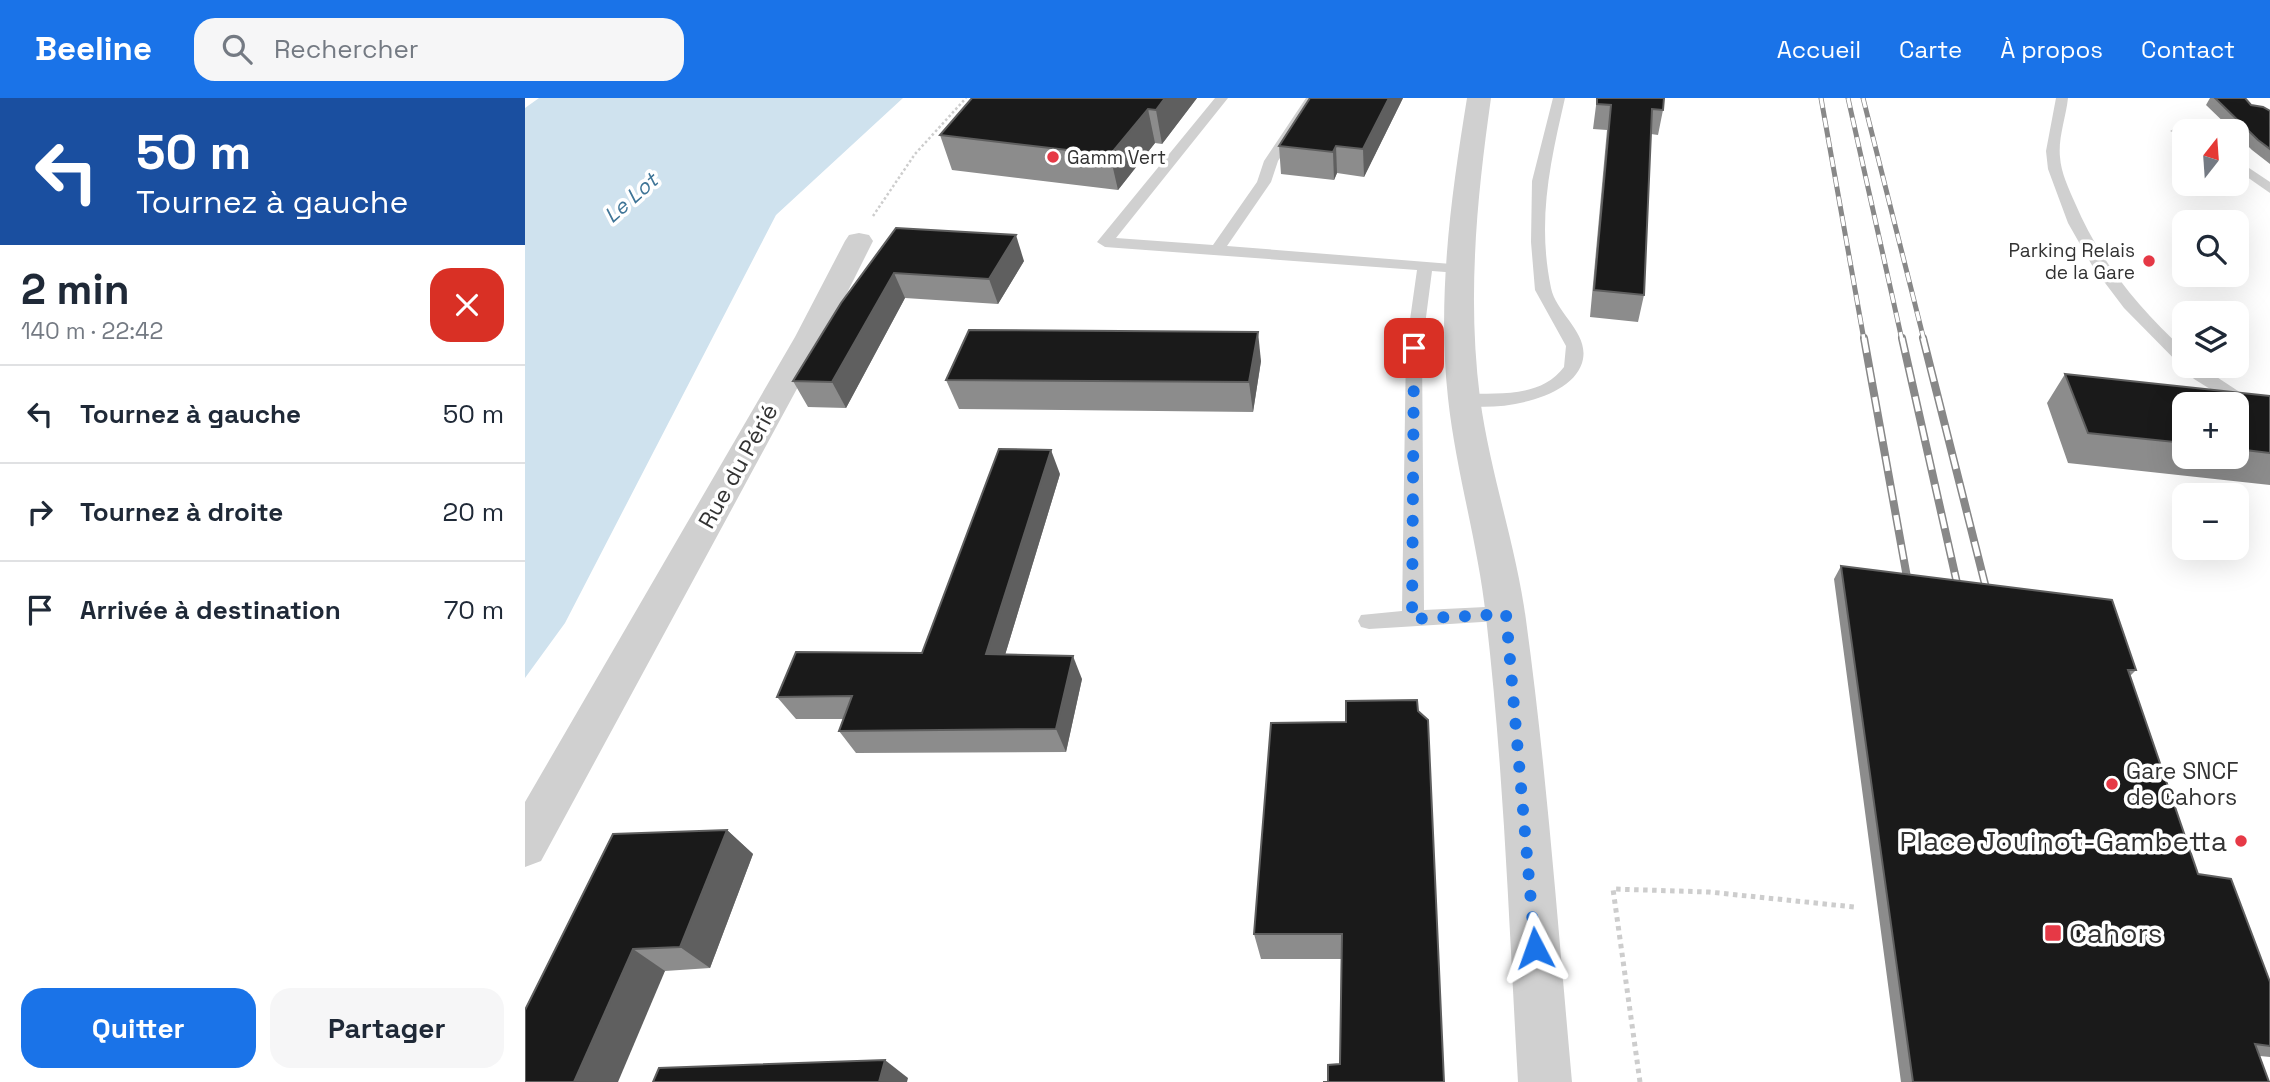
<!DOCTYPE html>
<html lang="fr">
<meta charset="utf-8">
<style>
:root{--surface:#fff;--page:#f6f6f7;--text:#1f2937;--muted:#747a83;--line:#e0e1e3;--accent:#1a73e8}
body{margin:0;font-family:"Space Grotesk",sans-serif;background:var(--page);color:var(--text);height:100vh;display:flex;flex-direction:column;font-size:26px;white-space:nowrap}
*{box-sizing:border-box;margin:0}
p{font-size:23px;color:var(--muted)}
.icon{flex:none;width:38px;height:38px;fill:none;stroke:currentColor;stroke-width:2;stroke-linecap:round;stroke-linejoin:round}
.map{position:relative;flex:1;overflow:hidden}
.panel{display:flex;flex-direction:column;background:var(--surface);width:525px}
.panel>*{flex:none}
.guide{background:#1a4fa0;color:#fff;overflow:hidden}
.needle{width:46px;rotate:17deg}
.buttons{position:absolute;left:1647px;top:21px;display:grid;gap:14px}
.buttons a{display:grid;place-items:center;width:77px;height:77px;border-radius:14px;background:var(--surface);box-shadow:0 7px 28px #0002;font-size:35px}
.pin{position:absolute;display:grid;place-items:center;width:60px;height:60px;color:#fff;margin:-30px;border-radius:14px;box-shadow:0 4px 10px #0006}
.me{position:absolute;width:77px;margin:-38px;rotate:356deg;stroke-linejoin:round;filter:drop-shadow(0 0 5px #0008)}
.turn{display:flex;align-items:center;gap:24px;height:147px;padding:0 21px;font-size:32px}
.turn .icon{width:91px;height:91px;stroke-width:2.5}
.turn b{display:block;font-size:49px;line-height:60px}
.round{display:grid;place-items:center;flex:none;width:74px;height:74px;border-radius:21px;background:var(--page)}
.overview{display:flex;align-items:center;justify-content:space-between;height:119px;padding:0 21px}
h1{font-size:42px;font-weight:800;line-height:52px}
.cta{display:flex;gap:14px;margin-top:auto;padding:14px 21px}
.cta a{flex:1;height:80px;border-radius:21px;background:var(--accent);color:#fff;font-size:28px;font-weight:800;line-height:80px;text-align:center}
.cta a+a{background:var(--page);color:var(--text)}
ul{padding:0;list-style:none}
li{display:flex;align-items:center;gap:21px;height:98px;padding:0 21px;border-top:2px solid var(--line)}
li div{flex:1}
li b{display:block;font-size:26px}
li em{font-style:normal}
header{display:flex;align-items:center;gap:42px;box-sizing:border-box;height:98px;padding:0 35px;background:var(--accent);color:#fff}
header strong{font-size:33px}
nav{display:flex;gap:38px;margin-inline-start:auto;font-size:24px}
.search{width:490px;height:63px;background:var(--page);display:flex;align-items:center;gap:18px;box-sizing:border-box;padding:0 24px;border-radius:21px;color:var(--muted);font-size:26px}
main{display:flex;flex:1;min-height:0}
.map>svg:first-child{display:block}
.water{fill:#cfe2ee}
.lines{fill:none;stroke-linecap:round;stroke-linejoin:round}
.path-far1{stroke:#cdcdcd;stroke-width:2.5;stroke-dasharray:2.5 2.5;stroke-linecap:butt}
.path{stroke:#cdcdcd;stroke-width:5;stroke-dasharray:4.5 4.5;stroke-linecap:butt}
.service{fill:#d0d0d0;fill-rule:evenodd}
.minor{fill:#d0d0d0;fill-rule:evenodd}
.tertiary{fill:#d0d0d0;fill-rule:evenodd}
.rail-far1-casing{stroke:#888;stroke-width:5}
.rail-casing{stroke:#888;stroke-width:8}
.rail-far1{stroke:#fff;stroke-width:3.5;stroke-dasharray:10;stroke-linecap:butt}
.rail{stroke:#fff;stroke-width:5;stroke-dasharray:15;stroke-linecap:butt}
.wall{fill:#8c8c8c;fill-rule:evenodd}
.shaded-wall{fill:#5f5f5f}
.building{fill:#1a1a1a;stroke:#5f5f5f;stroke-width:2}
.route{stroke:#1a73e8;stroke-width:12;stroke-dasharray:0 21.6}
.poi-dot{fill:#e63946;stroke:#fff;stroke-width:2.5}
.labels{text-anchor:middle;stroke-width:7;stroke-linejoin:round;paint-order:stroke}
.far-poi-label{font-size:19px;fill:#333;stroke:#fff;text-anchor:start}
.far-water-label{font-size:21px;font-style:italic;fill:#3f7597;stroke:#fff}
.street-label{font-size:23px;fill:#333;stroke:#fff}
.poi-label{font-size:23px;fill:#333;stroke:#fff;text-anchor:start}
.near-poi-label{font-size:28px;fill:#333;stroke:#fff;text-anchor:end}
</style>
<header>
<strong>Beeline</strong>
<div class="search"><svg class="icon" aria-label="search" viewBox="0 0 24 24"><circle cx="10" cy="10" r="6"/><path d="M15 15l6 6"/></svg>Rechercher</div>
<nav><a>Accueil</a><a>Carte</a><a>À propos</a><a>Contact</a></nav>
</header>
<main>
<section class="panel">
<div class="guide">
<div class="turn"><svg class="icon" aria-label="left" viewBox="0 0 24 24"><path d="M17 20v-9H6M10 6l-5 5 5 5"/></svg><div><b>50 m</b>Tournez à gauche</div></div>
</div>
<div class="overview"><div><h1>2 min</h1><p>140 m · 22:42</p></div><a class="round" style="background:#d93025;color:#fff"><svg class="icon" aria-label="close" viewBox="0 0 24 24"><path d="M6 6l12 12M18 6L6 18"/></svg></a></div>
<ul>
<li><svg class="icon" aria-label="left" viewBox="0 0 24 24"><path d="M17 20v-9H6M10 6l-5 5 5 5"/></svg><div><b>Tournez à gauche</b></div><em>50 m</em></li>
<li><svg class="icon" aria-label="right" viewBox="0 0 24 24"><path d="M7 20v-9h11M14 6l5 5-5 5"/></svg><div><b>Tournez à droite</b></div><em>20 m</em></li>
<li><svg class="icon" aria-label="arrive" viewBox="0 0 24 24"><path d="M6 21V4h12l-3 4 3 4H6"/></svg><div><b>Arrivée à destination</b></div><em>70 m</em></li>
</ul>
<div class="cta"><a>Quitter</a><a>Partager</a></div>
</section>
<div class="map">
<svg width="1745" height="984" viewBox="0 0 1745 984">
<rect width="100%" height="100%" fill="#fff"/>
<polygon class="water" points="14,0 378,0 251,117 40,525 0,580 0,10"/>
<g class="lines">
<polyline class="path-far1" points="348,118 390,56 441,0"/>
<polyline class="path" points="1115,984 1088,791 1184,794 1329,809"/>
<g class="service">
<polygon points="690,0 703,0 591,140 688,147 732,84 739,63 781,0 793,0 753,63 746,84 702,148 939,167 942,170 934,175 907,173 897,250 899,512 981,508 989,510 992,516 989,522 844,531 836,529 833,523 836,517 877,513 881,250 892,172 580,149 572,144"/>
<path d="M1028 0H1040C1025 65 1012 123 1026 190 1031 215 1063 234 1058 261 1050 303 966 315 933 306L930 302 933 298 939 296C973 295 1016 300 1039 269L1041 248 1010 192 1006 144 1007 83Z"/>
<path d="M1531 0H1543C1541 19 1533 40 1535 59 1536 75 1544 91 1550 105 1575 164 1613 209 1659 252V268H1675L1745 314V328L1669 281 1599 210 1568 169 1543 125 1523 71 1521 53Z"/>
<polygon points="1652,29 1664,33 1659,33 1659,40 1645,33"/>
<polygon points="1712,62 1745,84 1745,95 1712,72"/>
</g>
<polygon class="minor" points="334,135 344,137 348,143 300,239 16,763 0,769 0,704 270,239 320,143 324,137"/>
<path class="tertiary" d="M942 0H966C952 99 942 199 955 300 965 375 991 447 1001 522 1022 675 1033 830 1047 984H993C984 829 979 673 961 519 953 445 931 374 923 300 912 199 926 99 942 0Z"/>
<defs>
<g id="rail-far1">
<polyline points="1296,0 1339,242"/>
<polyline points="1323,0 1377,242"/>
<polyline points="1338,0 1399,242"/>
</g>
<g id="rail">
<polyline points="1339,240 1385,496"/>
<polyline points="1377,240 1436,503"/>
<polyline points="1398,240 1465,506"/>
</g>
</defs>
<use href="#rail-far1" class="rail-far1-casing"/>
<use href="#rail" class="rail-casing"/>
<use href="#rail-far1" class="rail-far1"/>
<use href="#rail" class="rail"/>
</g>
<g class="wall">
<polygon points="672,0 637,46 630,45 593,92 427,72 415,37"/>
<polygon points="878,0 839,79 812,75 809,82 756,76 754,48"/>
<polygon points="1072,0 1139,0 1138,12 1133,37 1126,36 1119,197 1113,224 1065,219 1082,32 1068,31"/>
<polygon points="1685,0 1720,0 1726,7 1745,13 1745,66 1727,52 1712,37 1712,33 1708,33 1681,7"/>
<polygon points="371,130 499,163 473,206 380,200 321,310 283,309 268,283"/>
<polygon points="736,263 728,314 434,311 421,282"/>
<path d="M1540 276 1745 298V387L1543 365 1522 305ZM1659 306H1712V359H1659Z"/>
<polygon points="535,376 480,557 557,581 541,654 331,655 314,633 318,621 271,621 252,599 397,555"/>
<polygon points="1316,468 1611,572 1605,578 1673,776 1745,884 1745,959 1735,958 1744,984 1376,984 1309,481"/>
<polygon points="746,625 919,984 803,984 815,966 816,861 736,861 729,836"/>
<polygon points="202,732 228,756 185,870 140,873 0,984"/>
</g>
<g class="shaded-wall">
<polygon points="640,0 672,0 637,46 631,12"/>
<polygon points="864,0 878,0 839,79 838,51"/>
<polygon points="623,11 630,45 593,92 585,57"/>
<polygon points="811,48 812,75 809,82 808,54"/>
<polygon points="491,137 499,163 473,206 464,181"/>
<polygon points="369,175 380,200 321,310 307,284"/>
<polygon points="733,234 736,263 728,314 724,284"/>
<polygon points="526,352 535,376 473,580 461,556"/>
<polygon points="548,558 557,581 541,654 531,631"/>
<polygon points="202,732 228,756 185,870 155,849"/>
<polygon points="108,851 140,873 93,984 49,984"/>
<polygon points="360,962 383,980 382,984 354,984"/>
</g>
<g class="building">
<polygon points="447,0 640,0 631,12 623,11 585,57 415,37"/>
<polygon points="785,0 864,0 838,51 811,48 808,54 754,48"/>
<polygon points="1072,0 1139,0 1138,12 1127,11 1119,197 1069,192 1086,7 1072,6"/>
<polygon points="1690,0 1720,0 1726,7 1738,9 1745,13 1745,51 1733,42"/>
<polygon points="371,130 491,137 464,181 369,175 307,284 268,283 316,205"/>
<polygon points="444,232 733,234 724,284 421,282"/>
<polygon points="1540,276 1745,298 1745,355 1712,351 1712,306 1659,306 1659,345 1563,335"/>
<polygon points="474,351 526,352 461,556 548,558 531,631 314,633 327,598 252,599 271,554 397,555"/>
<polygon points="1316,468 1587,502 1611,572 1603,572 1673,776 1706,781 1745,884 1745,948 1730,946 1744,984 1388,984"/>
<polygon points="892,602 893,613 903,622 919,984 798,984 803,984 803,967 815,966 817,836 729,836 746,625 821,624 821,603"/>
<polygon points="202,732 155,849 108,851 49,984 0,984 0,912 88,736"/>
<polygon points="360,962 354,984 128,984 134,970"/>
</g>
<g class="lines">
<polyline class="route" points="889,250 887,521 981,516 1010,850"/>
</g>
<g class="poi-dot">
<circle cx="528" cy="59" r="7"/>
<circle cx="1624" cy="163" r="7"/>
<circle cx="1587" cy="686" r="7"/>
<circle cx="1716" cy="743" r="7"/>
<rect x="1519" y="826" width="18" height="18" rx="3.5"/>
</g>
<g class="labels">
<g class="far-poi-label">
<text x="542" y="66">Gamm Vert</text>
<text x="1610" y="159" text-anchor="end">Parking Relais<tspan x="1610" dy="22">de la Gare</tspan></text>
</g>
<g class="far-water-label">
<text transform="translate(106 100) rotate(-41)" y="7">Le Lot</text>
</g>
<g class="street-label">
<text transform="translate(213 368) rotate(-61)" y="8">Rue du Périé</text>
</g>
<g class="poi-label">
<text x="1601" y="681">Gare SNCF<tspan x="1601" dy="26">de Cahors</tspan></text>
</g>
<g class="near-poi-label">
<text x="1702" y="753">Place Jouinot-Gambetta</text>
<text x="1544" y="845" text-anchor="start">Cahors</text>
</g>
</g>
</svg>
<div class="buttons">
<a><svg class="needle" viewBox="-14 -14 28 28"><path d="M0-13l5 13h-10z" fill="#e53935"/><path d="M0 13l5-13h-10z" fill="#747a83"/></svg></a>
<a><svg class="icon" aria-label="search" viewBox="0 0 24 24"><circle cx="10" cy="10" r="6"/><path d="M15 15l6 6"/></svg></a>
<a><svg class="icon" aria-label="layers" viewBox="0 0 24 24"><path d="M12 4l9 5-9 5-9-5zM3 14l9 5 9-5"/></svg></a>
<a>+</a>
<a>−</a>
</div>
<div class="pin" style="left:889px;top:250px;background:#d93025"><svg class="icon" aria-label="arrive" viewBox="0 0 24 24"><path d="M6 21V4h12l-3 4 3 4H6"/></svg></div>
<svg class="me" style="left:1010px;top:850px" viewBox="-20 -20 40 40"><path d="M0-17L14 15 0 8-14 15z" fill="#1a73e8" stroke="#fff" stroke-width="4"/></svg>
</div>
</main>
